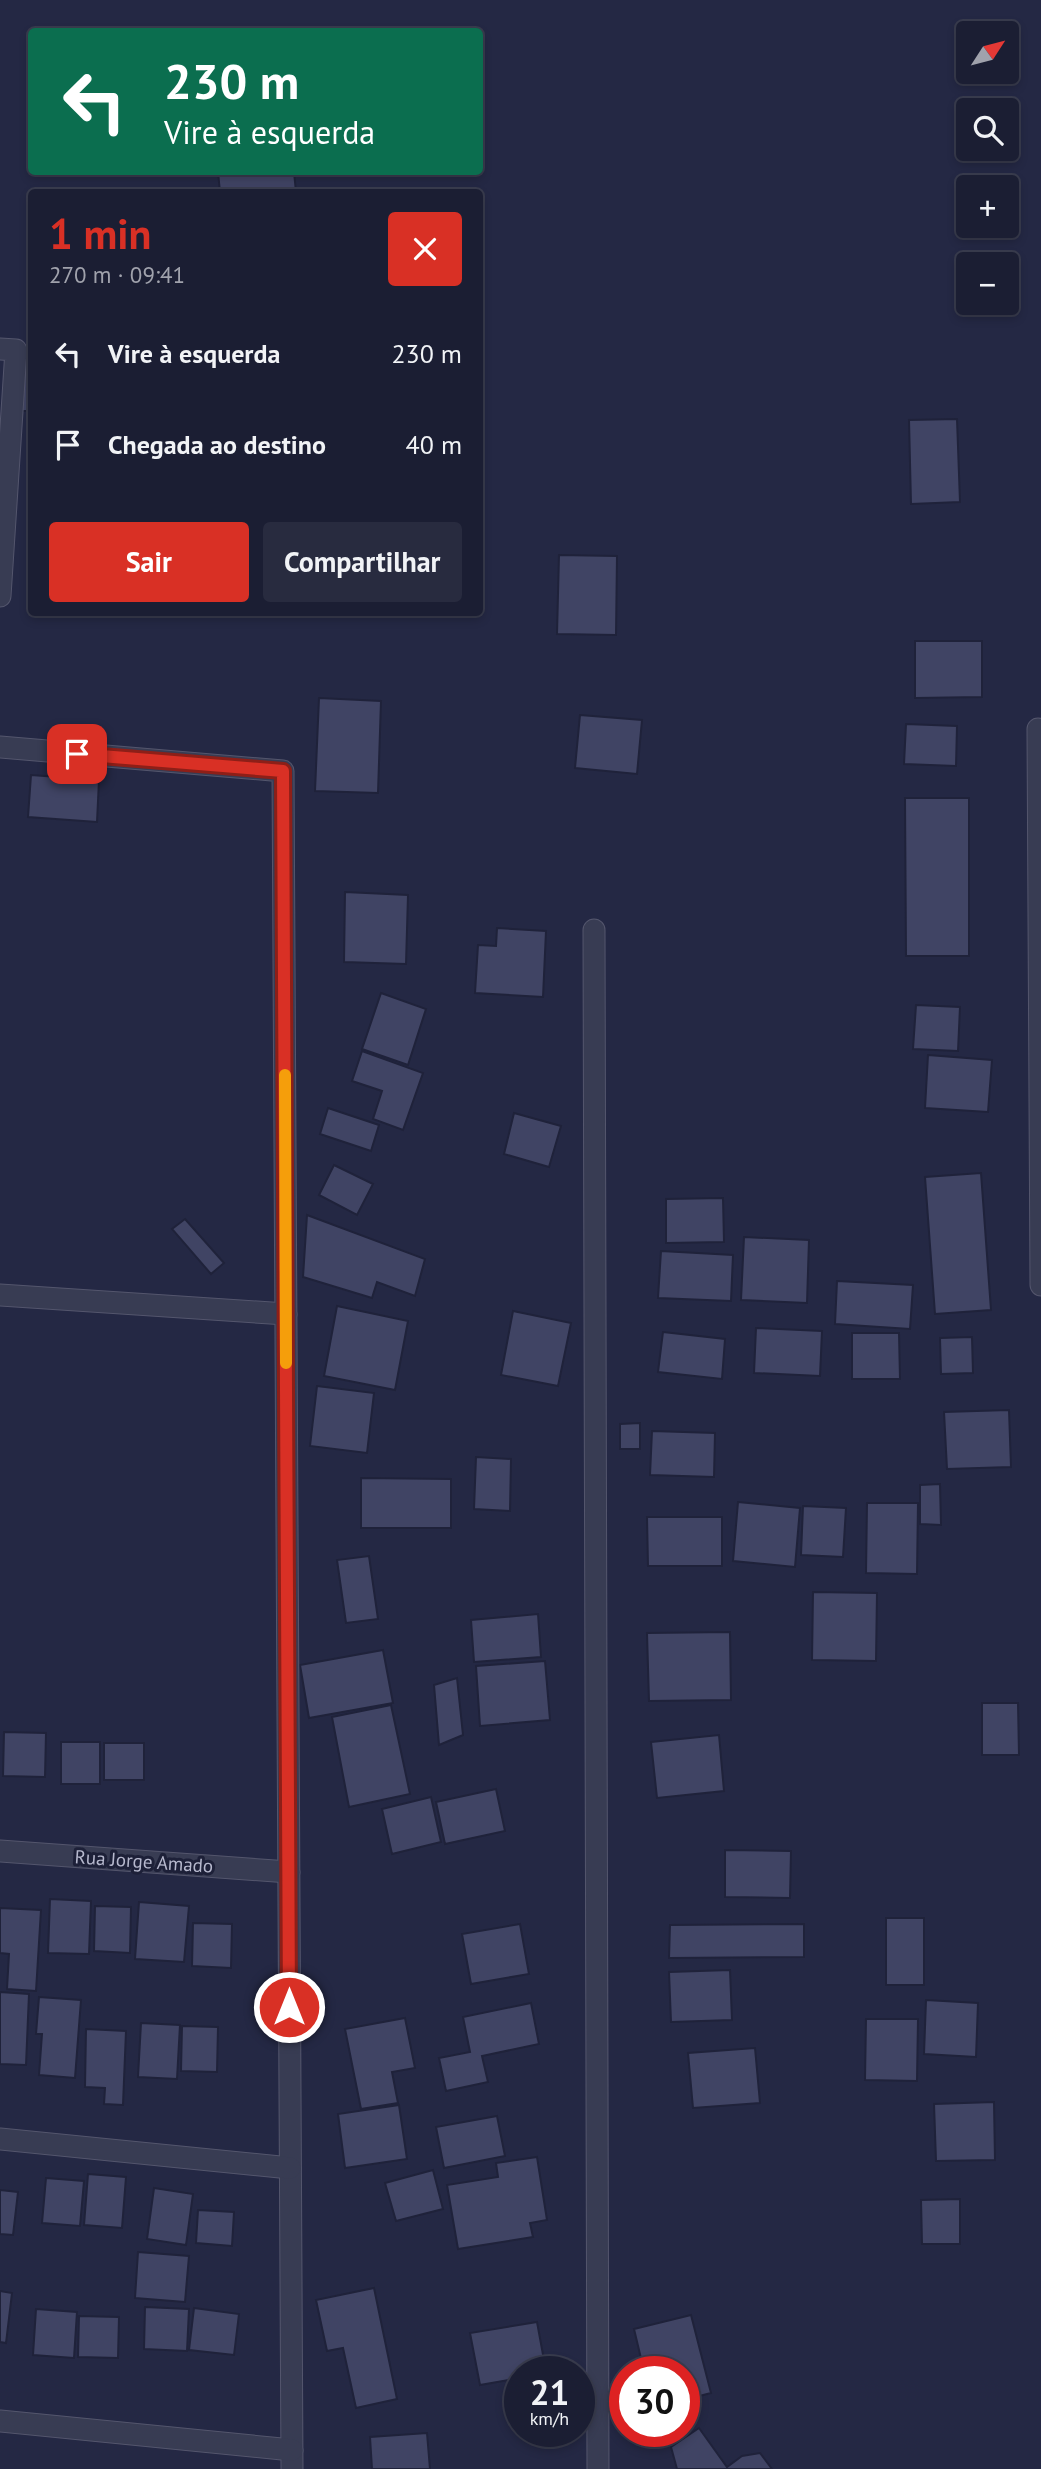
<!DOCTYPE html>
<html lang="pt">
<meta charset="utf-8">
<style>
:root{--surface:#1b1e33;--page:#282b3f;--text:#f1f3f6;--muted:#a0a2ac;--line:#393c4e;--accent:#d93025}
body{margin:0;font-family:"PT Sans",sans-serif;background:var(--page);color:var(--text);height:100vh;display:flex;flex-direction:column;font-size:26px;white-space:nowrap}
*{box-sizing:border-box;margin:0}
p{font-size:23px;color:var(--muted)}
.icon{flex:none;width:38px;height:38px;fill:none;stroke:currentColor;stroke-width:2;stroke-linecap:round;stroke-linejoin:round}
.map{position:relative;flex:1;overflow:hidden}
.details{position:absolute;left:28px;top:189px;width:455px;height:427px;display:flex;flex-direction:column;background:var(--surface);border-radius:7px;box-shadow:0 4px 10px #0003,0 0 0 2px var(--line)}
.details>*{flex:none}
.guide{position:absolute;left:28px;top:28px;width:455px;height:147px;border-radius:7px;box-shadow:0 4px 10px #0003,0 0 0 2px var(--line);background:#0b6e4f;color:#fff;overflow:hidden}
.needle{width:46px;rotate:54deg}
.tools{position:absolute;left:956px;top:21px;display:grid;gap:14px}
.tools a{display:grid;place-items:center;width:63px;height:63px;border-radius:7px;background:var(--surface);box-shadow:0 4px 10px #0003,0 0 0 2px var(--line);font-size:35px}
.speed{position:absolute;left:504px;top:2356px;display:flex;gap:14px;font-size:35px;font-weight:700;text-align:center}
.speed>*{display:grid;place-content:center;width:91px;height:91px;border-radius:50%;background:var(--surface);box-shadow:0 4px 10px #0003,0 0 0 2px var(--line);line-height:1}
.speed small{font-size:18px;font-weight:400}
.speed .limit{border:10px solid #d22;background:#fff;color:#111}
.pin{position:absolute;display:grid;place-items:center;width:60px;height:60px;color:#fff;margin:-30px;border-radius:14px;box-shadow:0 4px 10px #0006}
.me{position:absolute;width:77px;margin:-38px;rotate:0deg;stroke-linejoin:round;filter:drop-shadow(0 0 5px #0008)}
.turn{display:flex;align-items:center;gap:24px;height:147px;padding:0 21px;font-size:32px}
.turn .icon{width:91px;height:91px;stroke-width:2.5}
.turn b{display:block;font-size:49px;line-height:60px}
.round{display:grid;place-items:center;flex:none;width:74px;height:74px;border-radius:7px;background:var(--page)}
.head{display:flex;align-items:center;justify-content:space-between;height:119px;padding:0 21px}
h1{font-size:42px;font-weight:700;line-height:52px;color:var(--accent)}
.action{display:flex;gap:14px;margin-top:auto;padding:14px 21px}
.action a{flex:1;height:80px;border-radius:7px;background:var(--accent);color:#fff;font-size:28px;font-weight:700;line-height:80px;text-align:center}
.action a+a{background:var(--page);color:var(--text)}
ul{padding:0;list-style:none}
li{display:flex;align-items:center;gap:21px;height:91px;padding:0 21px}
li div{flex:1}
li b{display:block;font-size:26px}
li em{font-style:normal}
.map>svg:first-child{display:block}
.building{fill:#404464;stroke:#1f223a;stroke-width:2}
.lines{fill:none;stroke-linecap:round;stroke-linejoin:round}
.minor-casing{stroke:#54566d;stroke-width:23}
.minor{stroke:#383c53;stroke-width:21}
.route-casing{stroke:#8d1f18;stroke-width:18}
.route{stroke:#d93025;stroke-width:12}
.slow{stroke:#f59e0b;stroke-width:12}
.labels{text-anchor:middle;stroke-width:6;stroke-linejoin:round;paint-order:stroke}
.street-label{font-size:19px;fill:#b6b8cd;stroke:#1d2038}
</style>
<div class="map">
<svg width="1041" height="2469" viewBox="0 0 1041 2469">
<rect width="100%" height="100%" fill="#242844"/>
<g class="building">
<polygon points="218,172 294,172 296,192 220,192"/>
<polygon points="23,370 32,371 32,411 22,411"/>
<polygon points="957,419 960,502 911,504 909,420"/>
<polygon points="559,555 617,556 616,635 557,634"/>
<polygon points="915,641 982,641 982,697 915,698"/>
<polygon points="319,698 381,701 378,793 315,791"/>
<polygon points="580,715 642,720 637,774 575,768"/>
<polygon points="906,724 957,726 956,766 904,764"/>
<polygon points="31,775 99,780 97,822 28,817"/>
<polygon points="905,798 969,798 969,956 906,956"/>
<polygon points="345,892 408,895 406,964 344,962"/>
<polygon points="497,928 546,931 543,997 475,993 478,945 496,946"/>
<polygon points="381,993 426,1009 408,1065 362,1049"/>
<polygon points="916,1005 960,1007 958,1051 913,1049"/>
<polygon points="362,1051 423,1073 403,1130 373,1119 382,1091 352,1081"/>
<polygon points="928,1055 992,1060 988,1112 925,1108"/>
<polygon points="328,1108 379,1125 371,1151 320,1134"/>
<polygon points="514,1113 561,1126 549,1167 504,1154"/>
<polygon points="334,1165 373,1184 357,1215 319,1195"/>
<polygon points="981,1173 991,1310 935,1314 925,1177"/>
<polygon points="723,1198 724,1242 666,1243 666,1199"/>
<polygon points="307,1215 425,1259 415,1296 377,1282 372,1298 303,1277"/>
<polygon points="185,1219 224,1263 211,1274 172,1229"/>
<polygon points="744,1237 809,1240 807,1303 741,1300"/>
<polygon points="661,1251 733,1255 731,1301 658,1298"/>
<polygon points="837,1281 913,1285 910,1329 835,1324"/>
<polygon points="337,1306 408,1321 395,1390 324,1376"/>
<polygon points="513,1311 571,1323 558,1386 501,1375"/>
<polygon points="756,1328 822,1331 820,1376 754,1373"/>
<polygon points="663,1332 725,1339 722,1379 658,1372"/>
<polygon points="852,1333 899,1333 900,1379 852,1379"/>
<polygon points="972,1337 973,1373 941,1374 940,1338"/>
<polygon points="317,1386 374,1393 367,1453 310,1446"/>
<polygon points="1009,1410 1011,1467 947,1469 944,1412"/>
<polygon points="640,1423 640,1449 620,1449 620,1424"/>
<polygon points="652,1431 715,1433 714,1477 650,1475"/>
<polygon points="476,1457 511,1459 510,1511 474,1509"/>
<polygon points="361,1478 451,1479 451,1528 361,1528"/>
<polygon points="940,1484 941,1525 920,1524 920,1485"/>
<polygon points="738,1502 800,1508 795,1567 733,1561"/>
<polygon points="867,1503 918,1503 917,1574 866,1573"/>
<polygon points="803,1506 846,1508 843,1557 801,1555"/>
<polygon points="647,1517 722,1517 722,1566 648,1566"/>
<polygon points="369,1556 378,1619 346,1623 337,1560"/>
<polygon points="813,1592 877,1593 876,1661 812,1660"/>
<polygon points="538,1614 541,1657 474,1662 471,1620"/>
<polygon points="730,1632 731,1700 649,1701 647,1633"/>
<polygon points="383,1650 393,1703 309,1718 300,1665"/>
<polygon points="545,1661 550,1720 480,1726 476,1666"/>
<polygon points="457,1678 463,1735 439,1745 434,1685"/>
<polygon points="982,1703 1018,1703 1019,1755 982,1755"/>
<polygon points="391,1705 410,1794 349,1807 332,1717"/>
<polygon points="4,1732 46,1733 45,1777 3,1776"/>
<polygon points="719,1735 724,1791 657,1798 651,1742"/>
<rect x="61" y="1742" width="39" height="42"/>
<rect x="104" y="1743" width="40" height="37"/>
<polygon points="496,1789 505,1831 445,1844 436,1802"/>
<polygon points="431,1797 441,1842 392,1854 382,1809"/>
<polygon points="725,1850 791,1851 790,1898 725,1897"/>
<polygon points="50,1899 91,1901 89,1954 48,1953"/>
<polygon points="139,1902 189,1906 184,1962 135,1959"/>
<polygon points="95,1906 131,1907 130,1953 94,1951"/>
<polygon points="0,1908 41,1910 36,1991 7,1989 9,1954 0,1953"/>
<rect x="886" y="1918" width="38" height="67"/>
<polygon points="193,1923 232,1924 231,1968 192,1966"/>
<polygon points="520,1924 529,1974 471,1984 462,1934"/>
<polygon points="804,1924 804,1957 669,1958 670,1925"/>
<polygon points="730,1970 732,2020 671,2022 669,1972"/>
<polygon points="0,1992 29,1994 26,2065 0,2064"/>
<polygon points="39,1997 81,2000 75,2078 39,2075 42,2034 36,2034"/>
<polygon points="926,2000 978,2003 976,2057 924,2054"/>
<polygon points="531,2003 539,2044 482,2056 488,2082 446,2091 439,2058 470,2052 463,2017"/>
<polygon points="405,2018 415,2068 392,2072 398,2103 361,2109 345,2029"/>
<polygon points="866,2019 918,2019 917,2081 865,2080"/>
<polygon points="141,2023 180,2025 177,2079 138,2077"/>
<polygon points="182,2026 218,2027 217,2072 181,2071"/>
<polygon points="86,2029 126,2031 123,2105 104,2104 105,2088 85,2087"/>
<polygon points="755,2048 760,2103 693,2108 688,2053"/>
<polygon points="994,2102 995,2160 936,2161 934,2104"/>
<polygon points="399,2105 407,2159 345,2168 338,2114"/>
<polygon points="497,2116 505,2156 444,2168 436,2127"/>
<polygon points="537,2157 547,2220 530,2223 533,2237 458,2249 447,2185 498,2177 496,2163"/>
<polygon points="433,2170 443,2209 396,2221 385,2183"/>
<polygon points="88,2174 126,2177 122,2228 84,2225"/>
<polygon points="46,2178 84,2181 80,2226 42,2223"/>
<polygon points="154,2188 193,2194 186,2245 147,2239"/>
<polygon points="0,2190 18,2192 13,2235 0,2234"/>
<polygon points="960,2199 960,2244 922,2244 921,2200"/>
<polygon points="198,2210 234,2212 232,2246 196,2243"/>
<polygon points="138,2252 189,2256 185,2302 135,2298"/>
<polygon points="374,2288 397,2399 356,2408 343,2348 327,2351 316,2300"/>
<polygon points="0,2291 12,2293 6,2343 0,2342"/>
<polygon points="145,2307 189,2309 187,2351 144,2349"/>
<polygon points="194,2308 239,2314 234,2355 189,2350"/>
<polygon points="36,2309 77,2312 74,2358 33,2355"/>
<polygon points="691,2315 711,2393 684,2400 684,2371 644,2371 634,2329"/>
<polygon points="79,2316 119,2317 118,2358 78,2357"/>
<polygon points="537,2322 546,2371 520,2371 520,2378 480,2385 470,2333"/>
<polygon points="699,2428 727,2467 742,2456 760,2453 772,2469 677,2469 671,2447"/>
<polygon points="427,2433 430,2469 372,2469 370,2437"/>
</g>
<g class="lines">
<defs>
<g id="minor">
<polyline points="0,349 16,350 0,596"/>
<polyline points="1038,729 1041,1285"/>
<polyline points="0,747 283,771 292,2469"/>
<polyline points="594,930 598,2469"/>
<polyline points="0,1295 286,1314"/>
<polyline points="0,1851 289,1872"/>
<polyline points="0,2139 290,2168"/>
<polyline points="0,2421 292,2450"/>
</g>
</defs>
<use href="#minor" class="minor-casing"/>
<use href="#minor" class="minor"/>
</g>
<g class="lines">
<defs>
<polyline id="route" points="77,754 283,771 289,2007"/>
</defs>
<use href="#route" class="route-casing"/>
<use href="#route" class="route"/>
<polyline class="slow" points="285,1075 286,1363"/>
</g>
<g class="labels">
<g class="street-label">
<text transform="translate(144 1861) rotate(4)" y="7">Rua Jorge Amado</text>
</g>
</g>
</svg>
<div class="tools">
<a><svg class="needle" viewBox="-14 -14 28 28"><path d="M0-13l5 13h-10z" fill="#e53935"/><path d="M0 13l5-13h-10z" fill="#a0a2ac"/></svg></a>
<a><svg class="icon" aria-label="search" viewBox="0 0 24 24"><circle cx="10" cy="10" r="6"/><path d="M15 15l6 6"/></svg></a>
<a>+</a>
<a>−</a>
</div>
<div class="speed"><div>21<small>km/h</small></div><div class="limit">30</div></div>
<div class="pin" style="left:77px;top:754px;background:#d93025"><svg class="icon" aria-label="arrive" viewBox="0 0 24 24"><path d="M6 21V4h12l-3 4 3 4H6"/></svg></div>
<svg class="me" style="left:289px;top:2007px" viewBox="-20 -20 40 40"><circle r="17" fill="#d93025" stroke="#fff" stroke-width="3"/><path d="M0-11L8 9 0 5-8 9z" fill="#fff"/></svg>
<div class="guide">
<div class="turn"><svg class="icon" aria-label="left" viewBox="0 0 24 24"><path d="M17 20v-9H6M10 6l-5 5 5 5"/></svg><div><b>230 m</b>Vire à esquerda</div></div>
</div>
<section class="details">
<div class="head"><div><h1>1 min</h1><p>270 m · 09:41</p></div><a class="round" style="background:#d93025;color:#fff"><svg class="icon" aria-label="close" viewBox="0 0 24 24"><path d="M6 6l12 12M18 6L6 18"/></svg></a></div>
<ul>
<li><svg class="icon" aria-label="left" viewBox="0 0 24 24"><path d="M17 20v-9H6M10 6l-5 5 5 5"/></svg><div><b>Vire à esquerda</b></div><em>230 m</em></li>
<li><svg class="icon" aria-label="arrive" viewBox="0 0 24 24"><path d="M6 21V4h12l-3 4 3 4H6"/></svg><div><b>Chegada ao destino</b></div><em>40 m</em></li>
</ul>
<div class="action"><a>Sair</a><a>Compartilhar</a></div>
</section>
</div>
